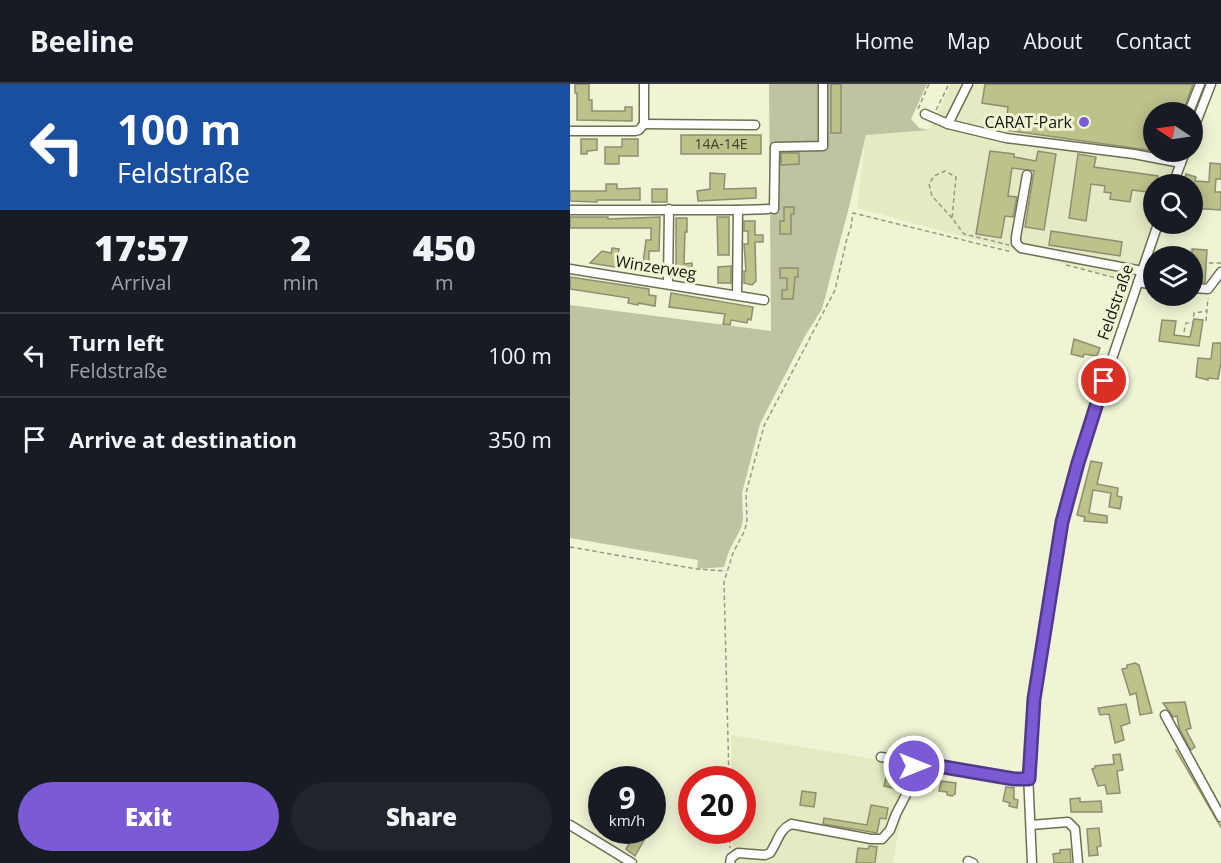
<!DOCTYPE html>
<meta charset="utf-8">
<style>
:root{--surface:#171b24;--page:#20242c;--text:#f1f3f6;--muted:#9ea1a6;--line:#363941;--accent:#7b5ad5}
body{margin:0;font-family:"Open Sans",sans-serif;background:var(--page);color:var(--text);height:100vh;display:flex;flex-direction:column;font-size:22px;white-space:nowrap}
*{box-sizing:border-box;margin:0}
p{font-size:20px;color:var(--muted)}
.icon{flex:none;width:33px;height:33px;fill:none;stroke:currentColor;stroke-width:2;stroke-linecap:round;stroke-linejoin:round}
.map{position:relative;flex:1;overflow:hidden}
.drawer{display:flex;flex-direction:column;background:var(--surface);width:570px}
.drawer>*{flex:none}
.hud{background:#1a4fa0;color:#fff;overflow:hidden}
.needle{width:39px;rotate:283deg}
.buttons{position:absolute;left:573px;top:18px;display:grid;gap:12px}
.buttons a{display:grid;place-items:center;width:60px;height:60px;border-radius:50%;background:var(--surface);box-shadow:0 3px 15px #0003;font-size:30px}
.speed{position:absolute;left:18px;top:682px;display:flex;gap:12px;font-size:30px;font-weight:700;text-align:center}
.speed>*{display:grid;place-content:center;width:78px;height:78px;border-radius:50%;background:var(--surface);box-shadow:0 3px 15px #0003;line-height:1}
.speed small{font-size:15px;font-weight:400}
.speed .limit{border:9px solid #d22;background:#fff;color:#111}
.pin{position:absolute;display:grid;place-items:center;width:51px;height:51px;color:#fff;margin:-26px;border:3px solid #fff;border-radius:50%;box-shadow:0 2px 6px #0007}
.me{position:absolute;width:66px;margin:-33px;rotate:90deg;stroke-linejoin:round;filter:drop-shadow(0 0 4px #0008)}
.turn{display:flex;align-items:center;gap:21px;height:126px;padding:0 18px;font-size:27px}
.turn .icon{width:78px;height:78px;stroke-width:2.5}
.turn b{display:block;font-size:42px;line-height:51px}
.eta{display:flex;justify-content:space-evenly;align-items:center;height:102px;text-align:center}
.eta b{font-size:36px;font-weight:800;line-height:42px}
.primary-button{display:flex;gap:12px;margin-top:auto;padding:12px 18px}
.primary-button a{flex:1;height:69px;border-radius:36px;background:var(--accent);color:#fff;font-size:24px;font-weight:800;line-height:69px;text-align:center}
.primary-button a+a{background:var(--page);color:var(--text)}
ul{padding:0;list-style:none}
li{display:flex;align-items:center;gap:18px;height:84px;padding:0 18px;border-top:2px solid var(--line)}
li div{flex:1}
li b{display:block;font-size:22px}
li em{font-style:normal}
header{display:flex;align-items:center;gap:36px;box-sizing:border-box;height:84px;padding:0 30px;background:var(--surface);border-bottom:2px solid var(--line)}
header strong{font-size:28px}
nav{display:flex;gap:33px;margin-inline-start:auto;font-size:21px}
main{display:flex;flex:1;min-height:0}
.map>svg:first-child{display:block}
.built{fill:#e6eac2}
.green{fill:#c0c3a1}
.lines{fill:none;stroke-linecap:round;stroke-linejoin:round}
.stream{stroke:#9b9f6a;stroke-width:2}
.building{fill:#bdc28b;stroke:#8c8f72;stroke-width:1.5}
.minor-casing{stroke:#6d6f53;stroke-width:11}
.path{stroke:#979982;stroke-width:1.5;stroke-dasharray:4.5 3;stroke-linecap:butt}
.minor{stroke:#fff;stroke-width:8}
.route-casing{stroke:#503a8a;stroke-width:15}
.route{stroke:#7b5ad5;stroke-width:10}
.poi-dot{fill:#7b5ad5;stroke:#f1f4d4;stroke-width:2}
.labels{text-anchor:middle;stroke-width:6;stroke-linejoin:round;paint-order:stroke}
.number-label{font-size:14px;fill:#3f412b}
.poi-label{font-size:16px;fill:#15160b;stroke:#f1f4d4;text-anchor:end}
.street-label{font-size:16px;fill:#15160b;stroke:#f1f4d4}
</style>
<header>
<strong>Beeline</strong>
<nav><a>Home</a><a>Map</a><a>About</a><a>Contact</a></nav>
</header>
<main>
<section class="drawer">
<div class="hud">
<div class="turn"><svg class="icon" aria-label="left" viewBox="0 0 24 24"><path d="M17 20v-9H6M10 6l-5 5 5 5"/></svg><div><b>100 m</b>Feldstraße</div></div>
</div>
<div class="eta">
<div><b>17:57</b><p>Arrival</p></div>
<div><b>2</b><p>min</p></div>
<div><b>450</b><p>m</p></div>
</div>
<ul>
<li><svg class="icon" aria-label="left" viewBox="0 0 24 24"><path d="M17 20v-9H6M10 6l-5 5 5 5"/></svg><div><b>Turn left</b><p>Feldstraße</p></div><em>100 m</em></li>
<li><svg class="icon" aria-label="arrive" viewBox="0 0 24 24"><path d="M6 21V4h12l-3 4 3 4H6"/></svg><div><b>Arrive at destination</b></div><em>350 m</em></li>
</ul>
<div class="primary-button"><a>Exit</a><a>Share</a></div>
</section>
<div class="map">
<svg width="651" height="779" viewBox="0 0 651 779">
<rect width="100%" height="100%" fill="#f1f4d4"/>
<g class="built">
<polygon points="381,0 636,0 623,37 622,28 584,28 584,68 611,68 599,100 584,100 584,140 561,198 287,124 296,50 359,46"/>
<polygon points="161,651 340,681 323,779 164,779 163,747 172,747 172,696 162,696"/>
</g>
<polygon class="green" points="199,0 357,0 341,35 349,44 359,46 296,51 278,127 252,225 235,252 190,340 172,409 173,435 171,444 159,467 154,483 127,485 128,476 0,454 0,221 201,247"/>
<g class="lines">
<polyline class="stream" points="606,666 651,743"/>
</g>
<g class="building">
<polygon points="5,0 19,0 19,16 22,16 22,27 55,27 55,23 62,23 62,37 7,36 7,9 5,9"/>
<rect x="261" y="0" width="10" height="49"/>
<polygon points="415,0 623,0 613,28 584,28 584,67 435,46 438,23 412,19"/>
<rect x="111" y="51" width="80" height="19"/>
<polygon points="11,55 27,55 27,66 17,67 17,70 11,70"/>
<polygon points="52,55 68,55 68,72 49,72 49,80 35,80 35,63 52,63"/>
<polygon points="420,67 444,70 444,73 466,77 468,67 486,70 474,146 455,143 464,87 442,84 438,112 447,113 443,133 435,132 431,154 406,150"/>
<polygon points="211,69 229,69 229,80 211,81"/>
<polygon points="508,70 526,73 524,83 588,92 586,100 584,100 584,109 562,106 560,118 540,115 541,109 534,108 535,102 521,100 516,137 499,134"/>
<polygon points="640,79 651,80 651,95 646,95 645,108 651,108 651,126 622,124 622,100 613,100 616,90 626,93 625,97 639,98"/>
<polygon points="140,89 155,90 154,105 186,104 186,114 128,117 127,107 140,105"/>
<polygon points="36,100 47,100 47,105 70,104 70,116 27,116 27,118 0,117 0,107 36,107"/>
<rect x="82" y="105" width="15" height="13"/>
<polygon points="214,123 224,123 224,130 221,130 221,150 210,150 210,137 214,137"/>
<polygon points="0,133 38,133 38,135 90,133 89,167 79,167 79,178 85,179 84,189 72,187 76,156 81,156 81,144 0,144"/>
<polygon points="147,133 159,133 159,171 148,171"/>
<polygon points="106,134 117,134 117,148 115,148 114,180 122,179 122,191 106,191"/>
<polygon points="174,137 185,137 185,151 193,151 193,158 185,158 186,197 182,201 174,199 174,187 176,187 174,160 178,160 178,147 174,147"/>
<polygon points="481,147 552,158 550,172 479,161"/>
<polygon points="42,164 49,165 48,171 59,173 57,185 20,179 32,167 41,169"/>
<polygon points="622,165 637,166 635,198 623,198 626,177 622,177"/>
<polygon points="161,182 161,199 148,199 148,183"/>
<polygon points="210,184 228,184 228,193 225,193 223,215 212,215 212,206 217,206 217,194 210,194"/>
<polygon points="0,193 79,205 79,211 86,212 85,222 68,219 68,221 58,219 59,214 0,205"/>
<polygon points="101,209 183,223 181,236 178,235 177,239 161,236 160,241 153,240 155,230 99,223"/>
<polygon points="624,235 633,236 629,262 589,257 592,236 606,237 604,251 620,253"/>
<polygon points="504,255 530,264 527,272 514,270 513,273 501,270"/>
<polygon points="643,259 651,259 651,279 648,295 638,294 638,296 626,293 628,274 641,275"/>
<polygon points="521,377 532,379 527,400 548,404 547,412 552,413 550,425 539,423 541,409 523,406 519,429 537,432 537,439 514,437 515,433 507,431"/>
<polygon points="565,579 569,581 582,629 570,631 566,609 560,611 552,585 557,584 557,581"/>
<polygon points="615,618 621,644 616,646 625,663 621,666 609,644 607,632 603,633 593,619"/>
<polygon points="556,620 560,639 551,642 554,656 545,659 539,630 530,631 528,624"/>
<polygon points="550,670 553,686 547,687 550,709 537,710 535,701 528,702 522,685 525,684 525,682 544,680 543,671"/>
<polygon points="330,683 337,684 331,706 314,702 316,693 328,695"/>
<polygon points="371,697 386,699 385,710 382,712 377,711 377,708 369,707"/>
<polygon points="436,703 444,704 444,715 448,716 447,724 439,722 440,719 433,717"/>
<polygon points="232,707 246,709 244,723 230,721"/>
<polygon points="510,714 510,718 531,717 532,728 501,728 500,715"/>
<polygon points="301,721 318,724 316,735 310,734 307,749 253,740 254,734 297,741"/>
<polygon points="529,744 531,762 527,763 528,771 519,772 517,745"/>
<polygon points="67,747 77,751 65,772 56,765"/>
<polygon points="299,762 307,763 305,779 286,779 288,764 298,765"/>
<polygon points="500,765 501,779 484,779 483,770 490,769 490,766"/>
</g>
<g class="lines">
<defs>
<g id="minor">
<polyline points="619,28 630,0"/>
<polyline points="355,30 378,40 398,0"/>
<polyline points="74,40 185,41"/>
<polyline points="74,40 74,0"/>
<polyline points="378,40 436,54 564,70 611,79"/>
<polyline points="0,47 65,47 69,46 74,40"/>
<polyline points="622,49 641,0"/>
<polyline points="457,91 446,153 446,159 451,164 572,187"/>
<polyline points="603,100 615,68"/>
<polyline points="204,125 205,63 253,62 253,0"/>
<polyline points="0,126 168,126 167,211"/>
<polyline points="168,126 198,125"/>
<polyline points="0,185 194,216"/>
<polyline points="568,198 584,201"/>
<polyline points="98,200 99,125"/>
<polyline points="622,204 638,205 651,188"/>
<polyline points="595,631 651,733"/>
<polyline points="311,673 444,695 459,695"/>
<polyline points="0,741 62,779"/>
<polyline points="461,741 498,738 505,745 508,779"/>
<polyline points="398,777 403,779"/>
<path d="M160 779 161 774 168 769 195 771 200 769C208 758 208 747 221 740L301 755H312L320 746 326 730 337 709 345 678"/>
<polyline points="462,779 458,689 462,629 492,438 519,342 588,140"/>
</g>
</defs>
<use href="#minor" class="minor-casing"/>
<g class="path">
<polyline points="348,25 359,0"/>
<polyline points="366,26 379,0"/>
<polyline points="382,134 362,112 359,100 364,92 375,87 386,93 382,134 394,150 439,161"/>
<polyline points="639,179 651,179"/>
<polyline points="496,181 561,198"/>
<polyline points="636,237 638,214"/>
<polyline points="614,248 616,239 623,239 624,229 637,227"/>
<polyline points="0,463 127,485 156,487"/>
<polyline points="159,696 154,498 163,469 175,446 177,436 176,409 194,342 265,206 277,154 281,143 283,129 442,168"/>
<polyline points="159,747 160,764"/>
</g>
<use href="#minor" class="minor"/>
</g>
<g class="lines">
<defs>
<polyline id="route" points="344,682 345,678 444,695 459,695 464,615 492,438 508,379 534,297"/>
</defs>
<use href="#route" class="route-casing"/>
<use href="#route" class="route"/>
</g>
<circle class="poi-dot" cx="514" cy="38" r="6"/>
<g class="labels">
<g class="number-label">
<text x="151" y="65">14A-14E</text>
</g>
<g class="poi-label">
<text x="502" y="44">CARAT-Park</text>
</g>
<g class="street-label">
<text transform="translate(86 183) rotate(9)" y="6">Winzerweg</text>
<text transform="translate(545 218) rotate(-71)" y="6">Feldstraße</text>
</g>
</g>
</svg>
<div class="buttons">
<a><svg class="needle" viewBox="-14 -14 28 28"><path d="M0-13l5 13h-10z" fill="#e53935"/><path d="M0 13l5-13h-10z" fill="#9ea1a6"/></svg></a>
<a><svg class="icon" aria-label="search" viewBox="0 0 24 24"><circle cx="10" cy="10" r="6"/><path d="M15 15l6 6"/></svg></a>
<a><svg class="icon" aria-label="layers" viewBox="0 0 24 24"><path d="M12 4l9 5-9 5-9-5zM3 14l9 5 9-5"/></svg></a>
</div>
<div class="speed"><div>9<small>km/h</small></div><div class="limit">20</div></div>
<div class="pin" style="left:534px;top:297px;background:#d93025"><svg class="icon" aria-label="arrive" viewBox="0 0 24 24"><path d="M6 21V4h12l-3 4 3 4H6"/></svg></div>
<svg class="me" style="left:344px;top:682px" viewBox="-20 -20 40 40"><circle r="17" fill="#7b5ad5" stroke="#fff" stroke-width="3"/><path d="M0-11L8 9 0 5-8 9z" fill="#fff"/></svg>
</div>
</main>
